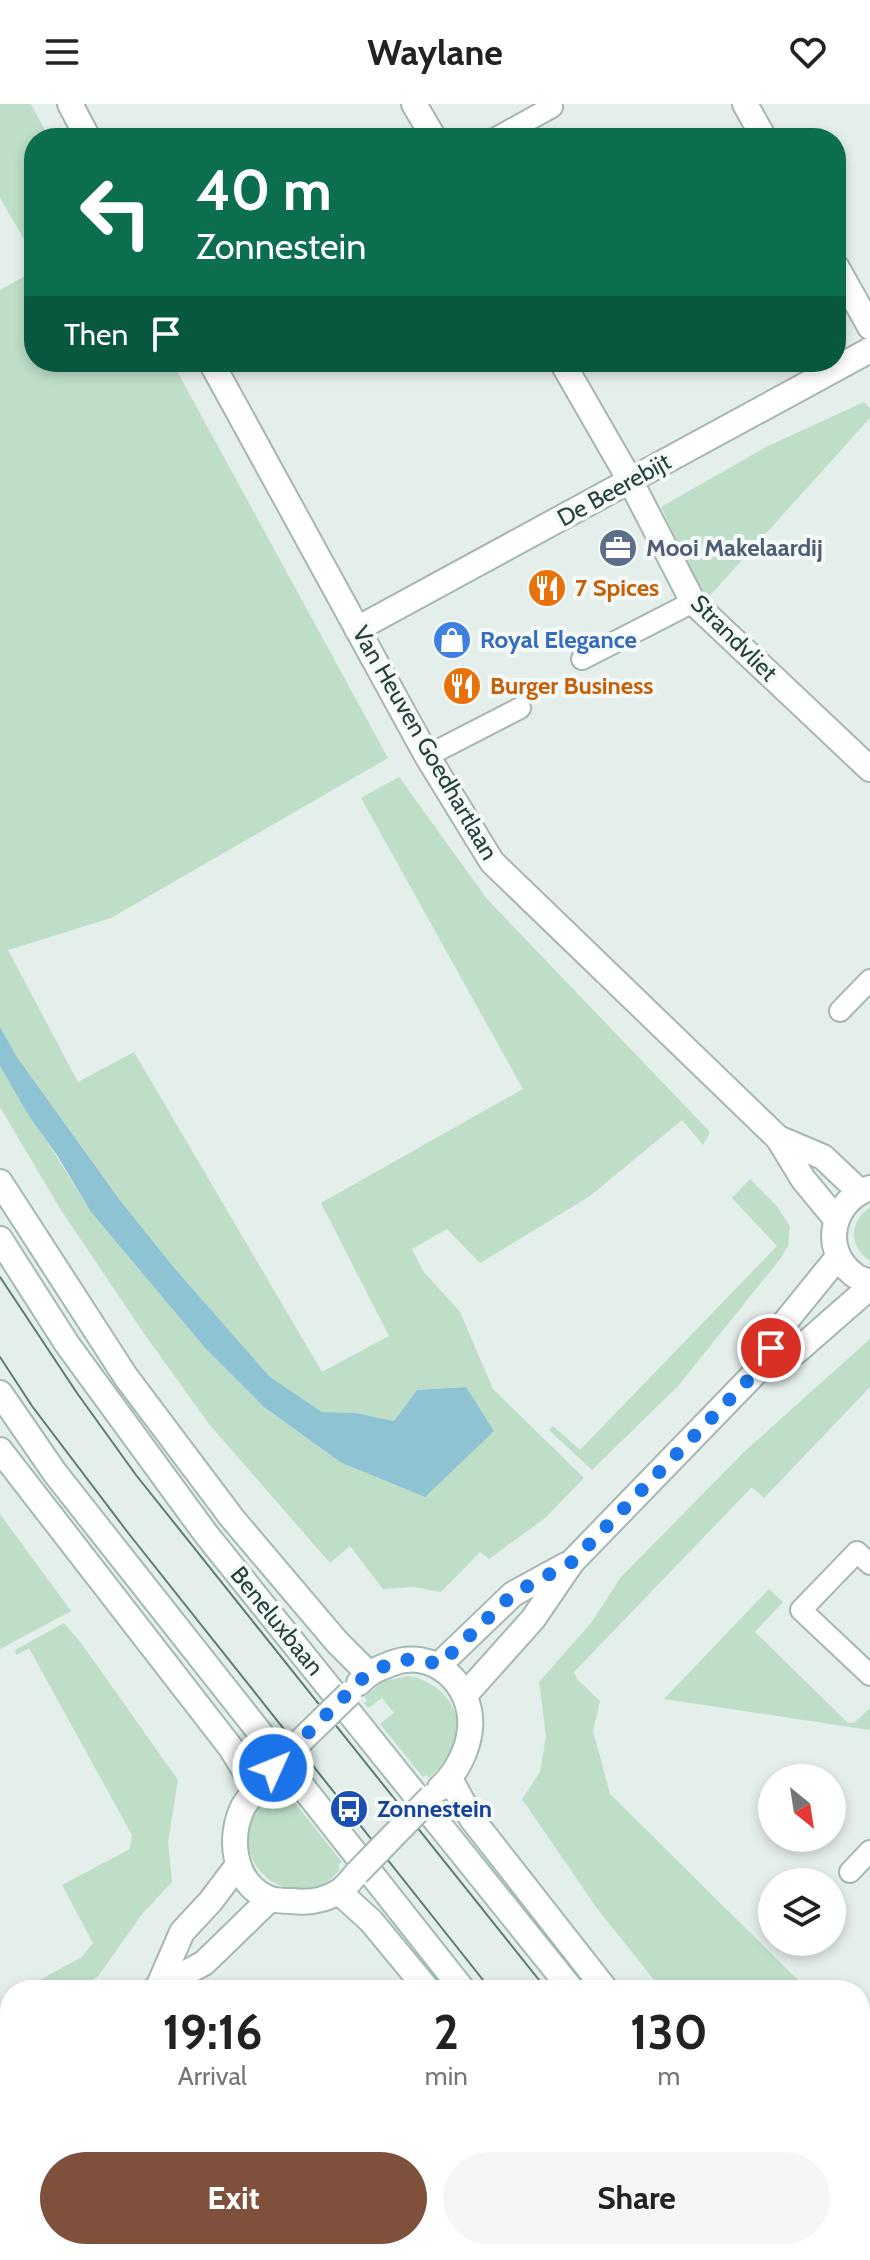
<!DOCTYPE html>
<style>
:root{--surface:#fff;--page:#f6f6f6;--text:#222;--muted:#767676;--accent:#7f513d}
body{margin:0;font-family:Cabin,sans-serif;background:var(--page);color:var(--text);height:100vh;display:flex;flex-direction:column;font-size:30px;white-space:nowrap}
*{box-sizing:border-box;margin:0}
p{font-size:26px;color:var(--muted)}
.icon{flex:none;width:44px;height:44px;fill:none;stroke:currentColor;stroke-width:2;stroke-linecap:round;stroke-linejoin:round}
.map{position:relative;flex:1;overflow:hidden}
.side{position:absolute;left:0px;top:1876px;width:870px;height:280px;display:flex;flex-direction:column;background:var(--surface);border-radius:32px 32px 0 0;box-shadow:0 4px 12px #0003}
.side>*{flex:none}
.banner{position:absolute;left:24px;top:24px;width:822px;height:244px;border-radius:32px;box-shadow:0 4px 12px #0003;background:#0b6e4f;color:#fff;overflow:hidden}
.needle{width:52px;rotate:150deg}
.controls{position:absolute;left:758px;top:1660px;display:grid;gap:16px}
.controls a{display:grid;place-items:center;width:88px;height:88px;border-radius:50%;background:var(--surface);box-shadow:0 4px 12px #0003;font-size:40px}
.pin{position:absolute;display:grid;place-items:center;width:68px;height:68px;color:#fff;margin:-34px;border:4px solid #fff;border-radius:50%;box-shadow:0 2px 8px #0007}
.me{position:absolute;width:88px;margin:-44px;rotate:46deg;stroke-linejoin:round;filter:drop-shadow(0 0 6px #0008)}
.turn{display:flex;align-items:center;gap:28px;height:168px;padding:0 40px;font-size:36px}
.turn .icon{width:104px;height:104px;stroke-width:2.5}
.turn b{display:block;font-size:56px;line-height:68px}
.then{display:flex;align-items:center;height:76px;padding:0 40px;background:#0003;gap:16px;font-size:30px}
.eta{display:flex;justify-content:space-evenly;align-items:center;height:136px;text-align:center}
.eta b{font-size:48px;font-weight:700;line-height:56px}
.action{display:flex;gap:16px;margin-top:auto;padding:16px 40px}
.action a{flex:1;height:92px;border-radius:48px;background:var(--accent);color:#fff;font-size:32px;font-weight:700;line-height:92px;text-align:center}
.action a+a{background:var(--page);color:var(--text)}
header{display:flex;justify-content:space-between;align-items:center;height:104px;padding:0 40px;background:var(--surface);font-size:36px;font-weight:700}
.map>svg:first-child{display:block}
.green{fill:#bedec8}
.water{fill:#8dc3d2}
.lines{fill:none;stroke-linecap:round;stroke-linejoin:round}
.lane-casing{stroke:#a7b6b2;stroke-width:24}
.street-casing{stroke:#a7b6b2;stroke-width:28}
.secondary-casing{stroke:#a3b9b3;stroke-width:28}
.lane{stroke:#fff;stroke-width:20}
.street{stroke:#fff;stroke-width:24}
.secondary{stroke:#fff;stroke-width:24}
.tram{stroke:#5e7b75;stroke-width:2}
.secondary-bridge-casing{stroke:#a3b9b3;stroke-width:28;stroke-linecap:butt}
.secondary-bridge{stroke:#fff;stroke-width:24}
.route{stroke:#1a73e8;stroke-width:14;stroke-dasharray:0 25.2}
.labels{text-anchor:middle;stroke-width:8;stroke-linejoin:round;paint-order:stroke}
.street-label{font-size:24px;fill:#24403a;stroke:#f5faf8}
.service-label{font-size:24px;font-weight:bold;fill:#4e5e75;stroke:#f5faf8;text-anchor:start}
.food-label{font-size:24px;font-weight:bold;fill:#c56008;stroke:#f5faf8;text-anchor:start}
.shop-label{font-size:24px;font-weight:bold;fill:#366cbe;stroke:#f5faf8;text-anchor:start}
.transit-label{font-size:24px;font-weight:bold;fill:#164399;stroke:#f5faf8;text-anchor:start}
</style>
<header><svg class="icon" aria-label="menu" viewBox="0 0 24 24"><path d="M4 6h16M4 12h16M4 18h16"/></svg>Waylane<svg class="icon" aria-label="heart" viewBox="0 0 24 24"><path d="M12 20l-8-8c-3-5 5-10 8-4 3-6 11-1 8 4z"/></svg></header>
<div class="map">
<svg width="870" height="2156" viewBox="0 0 870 2156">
<rect width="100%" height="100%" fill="#e4eeea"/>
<g class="green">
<polygon points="0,0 31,0 49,34 34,34 34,152 0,94"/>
<polygon points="34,167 34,258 172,258 388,654 111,814 8,846 78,978 134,948 322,1268 389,1232 321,1099 523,985 361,694 399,673 487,795 710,1028 703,1041 682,1016 590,1092 480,1159 447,1125 412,1145 423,1167 460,1208 493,1285 584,1374 545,1414 489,1455 480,1448 441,1488 414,1483 383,1485 350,1442 330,1459 209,1320 145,1231 59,1103 0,1003 0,962 91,1108 206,1245 264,1303 340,1358 494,1327 465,1283 417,1286 394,1317 356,1309 322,1308 270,1273 176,1166 119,1095 17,953 0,923 0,186"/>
<polygon points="864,298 870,304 870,314 705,497 661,403 766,343"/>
<polygon points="750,1075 776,1101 790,1122 788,1142 780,1155 678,1282 592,1366 549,1326 553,1322 580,1346 777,1142 732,1094"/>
<path d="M870 1103V1157C848 1142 849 1118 870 1103Z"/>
<polygon points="870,1235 870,1283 764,1394 752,1383 574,1568 577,1575 600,1597 593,1627 610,1690 808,1886 662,1886 596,1803 522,1695 540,1668 546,1632 539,1578 591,1519 621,1473 746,1346"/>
<polygon points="0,1410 71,1507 0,1545"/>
<polygon points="769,1485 783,1498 755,1528 848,1619 854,1619 870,1604 870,1626 664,1595"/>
<polygon points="64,1519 81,1539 178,1676 168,1738 172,1778 142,1810 99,1871 81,1886 21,1886 82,1853 93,1839 62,1781 130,1745 132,1731 29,1544 16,1551 15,1546"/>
<path d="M408 1572C441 1577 469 1609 453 1643 447 1655 439 1664 429 1674L426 1671 423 1673 380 1620 394 1609 382 1594 368 1604 364 1599 367 1596 364 1593 384 1577Z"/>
<path d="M283 1684 342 1758 338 1761 340 1766C335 1770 331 1776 326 1779 285 1804 233 1759 251 1715 256 1703 267 1694 275 1685Z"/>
<polygon points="860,1937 870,1947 870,2129 860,2118"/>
</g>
<polygon class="water" points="0,923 17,953 119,1095 176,1166 270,1273 322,1308 356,1309 394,1317 417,1286 466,1283 494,1327 425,1393 340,1358 264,1303 206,1245 91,1108 57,1051 29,1012 0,962"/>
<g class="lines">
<defs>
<g id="lane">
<polyline points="496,34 552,3"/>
<polyline points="582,555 693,498"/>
<polyline points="427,652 520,604"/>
<polyline points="840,907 870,876"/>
<polyline points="870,1460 857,1448 801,1506 870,1571"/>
<polyline points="850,1768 870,1747"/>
<polyline points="510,2146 520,2156"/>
<polyline points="86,2156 96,2146"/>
</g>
<g id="street">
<polyline points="70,0 88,34"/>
<polyline points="414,0 434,34"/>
<polyline points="745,0 764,34"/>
<polyline points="836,162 870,223"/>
<polyline points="211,258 427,652 492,758 778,1034 803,1075 836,1115"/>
<polyline points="562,258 631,378 693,498 870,665"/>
<polyline points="357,525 870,246"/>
<polyline points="778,1034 823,1053 859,1087"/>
<path d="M870 1084C833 1096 820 1144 853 1170 857 1174 865 1176 870 1178"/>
<polyline points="759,1265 797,1247 870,1183"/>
<polyline points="439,1561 513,1490 566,1461"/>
<polyline points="465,1591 533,1515 572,1458 759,1265 782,1222 838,1153"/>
<polyline points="159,1881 182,1828 210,1798 238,1761"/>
<polyline points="154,1886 204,1859 270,1795"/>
<polyline points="0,2033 10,2024"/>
</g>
<g id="secondary">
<polyline points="0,1078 126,1273 232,1414 337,1538 368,1569"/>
<polyline points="0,1135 67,1240 206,1430 572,1886"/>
<polyline points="0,1289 55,1369 463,1886"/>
<polyline points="0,1346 231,1644 256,1685"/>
<path d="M359 1579C368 1569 377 1565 390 1560 433 1542 474 1581 470 1625 468 1647 456 1669 440 1684"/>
<path d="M265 1673C258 1683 249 1693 243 1703 228 1734 233 1779 268 1794 275 1797 285 1797 292 1797 309 1799 326 1796 340 1787 347 1782 352 1775 357 1769"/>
<polyline points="450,1675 472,1715 606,1886"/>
<polyline points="339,1788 371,1817 428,1886"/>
<polyline points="651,2146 660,2156"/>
<polyline points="688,2146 698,2156"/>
<polyline points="790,2146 800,2156"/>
<polyline points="834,2146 843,2156"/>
</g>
</defs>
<use href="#lane" class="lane-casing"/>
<use href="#street" class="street-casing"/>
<use href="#secondary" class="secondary-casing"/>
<use href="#lane" class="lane"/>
<use href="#street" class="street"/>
<use href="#secondary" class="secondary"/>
<g class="tram">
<polyline points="0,1173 77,1289 136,1371 547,1886"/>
<polyline points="0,1253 32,1302 129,1430 491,1886"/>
<polyline points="718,2146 729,2156"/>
<polyline points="763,2146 772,2156"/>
</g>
<defs>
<g id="secondary-bridge">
<polyline points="273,1664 349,1590"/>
<polyline points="357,1769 431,1693"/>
</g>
</defs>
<use href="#secondary-bridge" class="secondary-bridge-casing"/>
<use href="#secondary-bridge" class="secondary-bridge"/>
</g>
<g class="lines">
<polyline class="route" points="273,1664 368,1569 399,1556 422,1555 439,1561 513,1490 572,1458 759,1265 771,1244"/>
</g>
<defs>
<symbol id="office-disc" viewBox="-11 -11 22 22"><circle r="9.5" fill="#5c6f8a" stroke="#f5faf8"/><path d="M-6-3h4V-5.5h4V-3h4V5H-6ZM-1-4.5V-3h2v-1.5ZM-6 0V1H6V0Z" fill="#fff"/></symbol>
<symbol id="restaurant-disc" viewBox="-11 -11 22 22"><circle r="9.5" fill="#e8710a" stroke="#f5faf8"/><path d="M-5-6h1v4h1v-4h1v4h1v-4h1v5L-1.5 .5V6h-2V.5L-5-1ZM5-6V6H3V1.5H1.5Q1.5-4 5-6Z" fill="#fff"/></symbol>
<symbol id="shop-disc" viewBox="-11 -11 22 22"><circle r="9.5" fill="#3f7fe0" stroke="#f5faf8"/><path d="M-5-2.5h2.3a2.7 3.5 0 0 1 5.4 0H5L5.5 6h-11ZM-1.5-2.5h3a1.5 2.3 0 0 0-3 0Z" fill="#fff"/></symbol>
<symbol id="bus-disc" viewBox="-11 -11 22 22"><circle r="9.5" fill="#1a4fb4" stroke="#f5faf8"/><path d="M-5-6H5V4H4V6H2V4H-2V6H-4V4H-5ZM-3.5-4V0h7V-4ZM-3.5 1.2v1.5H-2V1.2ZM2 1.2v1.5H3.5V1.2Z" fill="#fff"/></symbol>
</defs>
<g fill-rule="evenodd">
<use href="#office-disc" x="596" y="422" width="44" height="44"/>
<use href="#restaurant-disc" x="525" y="462" width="44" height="44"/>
<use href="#shop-disc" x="430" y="514" width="44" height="44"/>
<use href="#restaurant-disc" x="440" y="560" width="44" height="44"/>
<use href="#bus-disc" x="327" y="1683" width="44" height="44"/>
</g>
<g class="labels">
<g class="street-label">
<text transform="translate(614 386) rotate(-29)" y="8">De Beerebijt</text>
<text transform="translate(734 534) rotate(45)" y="8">Strandvliet</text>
<text transform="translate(425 639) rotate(60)" y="8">Van Heuven Goedhartlaan</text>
<text transform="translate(277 1517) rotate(51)" y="8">Beneluxbaan</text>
</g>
<g class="service-label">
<text x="646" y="452">Mooi Makelaardij</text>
</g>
<g class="food-label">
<text x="575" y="492">7 Spices</text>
<text x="490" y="590">Burger Business</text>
</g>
<g class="shop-label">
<text x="480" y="544">Royal Elegance</text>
</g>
<g class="transit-label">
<text x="377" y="1713">Zonnestein</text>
</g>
</g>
</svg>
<div class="controls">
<a><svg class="needle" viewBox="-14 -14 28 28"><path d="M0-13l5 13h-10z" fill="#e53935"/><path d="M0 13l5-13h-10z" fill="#767676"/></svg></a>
<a><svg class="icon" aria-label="layers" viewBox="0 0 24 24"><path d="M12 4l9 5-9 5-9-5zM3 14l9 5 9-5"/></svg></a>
</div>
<div class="pin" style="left:771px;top:1244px;background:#d93025"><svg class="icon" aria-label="arrive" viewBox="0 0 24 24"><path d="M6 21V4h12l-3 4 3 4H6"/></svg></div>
<svg class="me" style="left:273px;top:1664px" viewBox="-20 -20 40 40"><circle r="17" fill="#1a73e8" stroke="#fff" stroke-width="3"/><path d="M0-11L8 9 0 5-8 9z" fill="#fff"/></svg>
<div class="banner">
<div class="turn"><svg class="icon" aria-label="left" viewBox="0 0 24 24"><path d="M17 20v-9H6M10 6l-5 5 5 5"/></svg><div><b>40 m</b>Zonnestein</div></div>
<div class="then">Then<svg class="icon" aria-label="arrive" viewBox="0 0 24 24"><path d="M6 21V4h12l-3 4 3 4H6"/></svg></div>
</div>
<section class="side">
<div class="eta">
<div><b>19:16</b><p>Arrival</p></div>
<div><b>2</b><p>min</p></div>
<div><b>130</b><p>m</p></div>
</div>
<div class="action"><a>Exit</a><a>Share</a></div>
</section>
</div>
